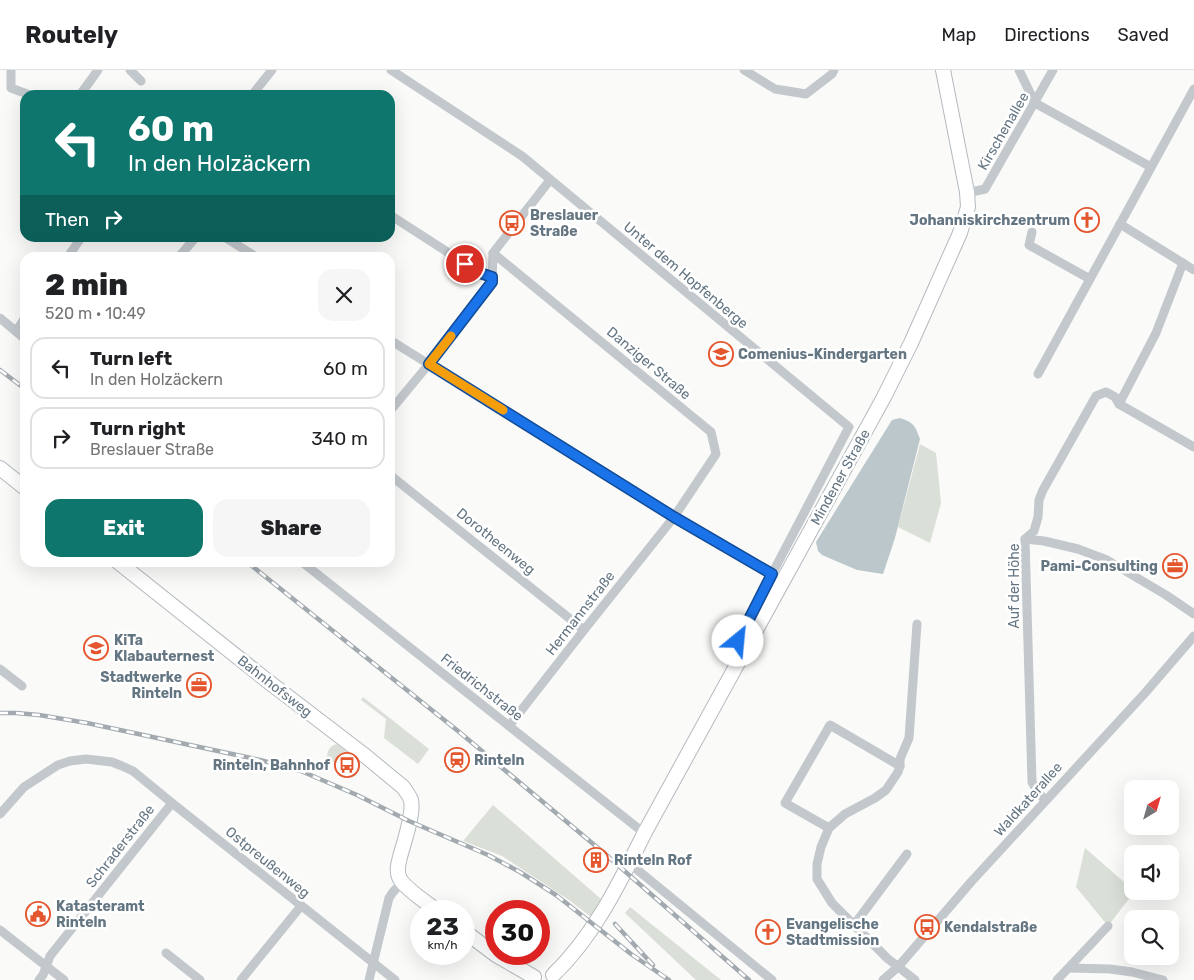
<!DOCTYPE html>
<meta charset="utf-8">
<style>
:root{--surface:#fff;--page:#f6f6f6;--text:#202124;--muted:#757577;--line:#e0e0e0;--accent:#0f766e}
body{margin:0;font-family:Rubik,sans-serif;background:var(--page);color:var(--text);height:100vh;display:flex;flex-direction:column;font-size:19px;white-space:nowrap}
*{box-sizing:border-box;margin:0}
p{font-size:16px;color:var(--muted)}
.icon{flex:none;width:28px;height:28px;fill:none;stroke:currentColor;stroke-width:2;stroke-linecap:round;stroke-linejoin:round}
.map{position:relative;flex:1;overflow:hidden}
.sheet{position:absolute;left:20px;top:182px;width:375px;height:315px;display:flex;flex-direction:column;background:var(--surface);border-radius:15px;box-shadow:0 5px 20px #0002}
.sheet>*{flex:none}
.guide{position:absolute;left:20px;top:20px;width:375px;height:152px;border-radius:15px;box-shadow:0 5px 20px #0002;background:#0f766e;color:#fff;overflow:hidden}
.needle{width:32px;rotate:37deg}
.fabs{position:absolute;left:1124px;top:710px;display:grid;gap:10px}
.fabs a{display:grid;place-items:center;width:55px;height:55px;border-radius:10px;background:var(--surface);box-shadow:0 5px 20px #0002;font-size:25px}
.speed{position:absolute;left:410px;top:830px;display:flex;gap:10px;font-size:25px;font-weight:700;text-align:center}
.speed>*{display:grid;place-content:center;width:65px;height:65px;border-radius:50%;background:var(--surface);box-shadow:0 5px 20px #0002;line-height:1}
.speed small{font-size:12px;font-weight:400}
.speed .limit{border:8px solid #d22;background:#fff;color:#111}
.pin{position:absolute;display:grid;place-items:center;width:42px;height:42px;color:#fff;margin:-21px;border:2px solid #fff;border-radius:50%;box-shadow:0 1px 5px #0007}
.me{position:absolute;width:55px;margin:-28px;rotate:28deg;stroke-linejoin:round;filter:drop-shadow(0 0 4px #0008)}
.turn{display:flex;align-items:center;gap:18px;height:105px;padding:0 25px;font-size:22px}
.turn .icon{width:65px;height:65px;stroke-width:2.5}
.turn b{display:block;font-size:35px;line-height:42px}
.then{display:flex;align-items:center;height:48px;padding:0 25px;background:#0003;gap:10px;font-size:19px}
.round{display:grid;place-items:center;flex:none;width:52px;height:52px;border-radius:15px;background:var(--page)}
.summary{display:flex;align-items:center;justify-content:space-between;height:85px;padding:0 25px}
h1{font-size:30px;font-weight:800;line-height:38px}
.button{display:flex;gap:10px;margin-top:auto;padding:10px 25px}
.button a{flex:1;height:58px;border-radius:15px;background:var(--accent);color:#fff;font-size:20px;font-weight:800;line-height:58px;text-align:center}
.button a+a{background:var(--page);color:var(--text)}
ul{padding:0;list-style:none}
li{display:flex;align-items:center;gap:15px;height:62px;margin:0 10px 8px;padding:0 15px;border:2px solid var(--line);border-radius:15px}
li div{flex:1}
li b{display:block;font-size:19px}
li em{font-style:normal}
header{display:flex;align-items:center;gap:30px;box-sizing:border-box;height:70px;padding:0 25px;background:var(--surface);border-bottom:1px solid var(--line)}
header strong{font-size:24px}
nav{display:flex;gap:28px;margin-inline-start:auto;font-size:18px}
.map>svg:first-child{display:block}
.green{fill:#dadfd7}
.water{fill:#bbc7cb}
.lines{fill:none;stroke-linecap:round;stroke-linejoin:round}
.secondary-casing{stroke:#b3babf;stroke-width:16}
.street{stroke:#c3c8cc;stroke-width:9}
.secondary{stroke:#fff;stroke-width:14}
.rail-casing{stroke:#a2aab0;stroke-width:4.5}
.rail{stroke:#fff;stroke-width:2.5;stroke-dasharray:8;stroke-linecap:butt}
.route-casing{stroke:#114b97;stroke-width:12}
.route{stroke:#1a73e8;stroke-width:9}
.slow{stroke:#f59e0b;stroke-width:9}
.labels{text-anchor:middle;stroke-width:5;stroke-linejoin:round;paint-order:stroke}
.street-label{font-size:14px;fill:#657683;stroke:#fff}
.poi-label{font-size:14px;font-weight:bold;fill:#657683;stroke:#fff;text-anchor:start}
</style>
<header>
<strong>Routely</strong>
<nav><a>Map</a><a>Directions</a><a>Saved</a></nav>
</header>
<div class="map">
<svg width="1194" height="910" viewBox="0 0 1194 910">
<rect width="100%" height="100%" fill="#fafaf8"/>
<g class="green">
<polygon points="920,374 936,383 941,433 930,473 898,457"/>
<polygon points="363,627 429,679 418,694 384,668 386,649 361,630"/>
<path d="M337 674 349 684V687L340 692H333L327 686C328 679 330 676 337 674Z"/>
<polygon points="493,735 601,829 591,847 569,830 502,786 463,771"/>
<polygon points="1085,778 1132,819 1132,821 1135,821 1108,856 1076,817"/>
<polygon points="630,837 721,910 696,910 625,843"/>
</g>
<path class="water" d="M900 348C915 353 915 356 920 369L895 468 883 504 857 500 822 485 818 481 816 472 892 350Z"/>
<g class="lines">
<defs>
<g id="secondary">
<polyline points="0,398 25,418"/>
<path d="M118 492 265 609 363 684 403 717C406 721 409 725 411 730 414 744 404 772 400 787 398 794 396 802 400 809 404 817 429 835 438 841"/>
<polyline points="464,861 496,885 534,907"/>
<path d="M553 905C594 866 620 812 645 762L884 327 911 273 960 163 968 137 967 122 943 0"/>
</g>
</defs>
<use href="#secondary" class="secondary-casing"/>
<g class="street">
<polyline points="11,0 11,18 30,25"/>
<polyline points="130,0 141,11"/>
<polyline points="391,0 522,86 849,357 772,504"/>
<polyline points="744,0 775,19 806,24 832,4 834,0"/>
<polyline points="1019,0 1035,33 1151,97"/>
<polyline points="80,25 98,0"/>
<polyline points="252,25 272,0"/>
<polyline points="967,123 985,119 1053,0"/>
<polyline points="390,145 480,203 492,207"/>
<polyline points="1120,154 1194,200"/>
<polyline points="1032,162 1029,175 1090,209"/>
<polyline points="226,168 258,188"/>
<polyline points="493,183 711,362 716,384 674,447 584,560 509,656"/>
<polyline points="67,188 81,168"/>
<polyline points="178,188 195,168"/>
<polyline points="0,248 25,269"/>
<polyline points="16,261 25,248"/>
<polyline points="390,270 674,447 772,504 738,571 746,578"/>
<polyline points="1038,304 1194,19"/>
<polyline points="1119,334 1156,263 1183,193"/>
<polyline points="390,341 429,294 492,212 493,183 550,110"/>
<polyline points="390,405 584,560"/>
<polyline points="1025,469 1044,471 1078,479 1107,490 1166,525 1194,544"/>
<polyline points="302,492 639,759 645,762"/>
<polyline points="0,599 22,616"/>
<polyline points="1045,730 1037,721 1032,712 1025,469 1034,461 1038,447 1039,430 1043,420 1096,326 1106,322 1115,327 1119,334 1194,377"/>
<polyline points="0,744 24,717 58,695 70,691 86,689 112,692 122,696 133,701 172,733 395,910"/>
<polyline points="829,758 785,733 830,655 900,696"/>
<polyline points="629,793 772,910"/>
<polyline points="854,855 907,784"/>
<polyline points="0,860 64,910"/>
<polyline points="166,883 200,910"/>
<polyline points="1069,898 1110,899 1132,902 1163,910"/>
<polyline points="39,910 43,905 50,886 172,733"/>
<polyline points="241,910 301,836"/>
<polyline points="369,910 389,828 393,822 402,812"/>
<polyline points="883,910 898,897 971,812 1145,623 1194,566"/>
<polyline points="915,910 887,888 832,833 817,809 817,794 821,777 829,758 845,744 875,728 886,720 898,702 900,696 900,689 909,668 917,554"/>
<polyline points="1057,910 1108,856"/>
</g>
<use href="#secondary" class="secondary"/>
<defs>
<g id="rail">
<polyline points="0,300 25,319"/>
<polyline points="247,492 458,661 604,783 749,910"/>
<polyline points="0,643 16,643 39,645 87,653 260,690 301,701 357,725 409,751 488,785 520,802 556,825 631,884 669,910"/>
<polyline points="615,854 653,895"/>
</g>
</defs>
<use href="#rail" class="rail-casing"/>
<use href="#rail" class="rail"/>
</g>
<g class="lines">
<defs>
<polyline id="route" points="465,194 480,203 492,207 492,212 429,294 674,447 772,504 738,571"/>
</defs>
<use href="#route" class="route-casing"/>
<use href="#route" class="route"/>
<polyline class="slow" points="451,266 429,294 503,340"/>
</g>
<defs>
<symbol id="church-ring" viewBox="-11 -11 22 22"><circle r="9.5" fill="#fff" stroke="#e4572e" stroke-width="1.5"/><path d="M-1.2-6h2.4v3.5h3.3v2.4h-3.3V6h-2.4V-.1h-3.3v-2.4h3.3Z" fill="#e4572e"/></symbol>
<symbol id="bus-ring" viewBox="-11 -11 22 22"><circle r="9.5" fill="#fff" stroke="#e4572e" stroke-width="1.5"/><path d="M-5-6H5V4H4V6H2V4H-2V6H-4V4H-5ZM-3.5-4V0h7V-4ZM-3.5 1.2v1.5H-2V1.2ZM2 1.2v1.5H3.5V1.2Z" fill="#e4572e"/></symbol>
<symbol id="school-ring" viewBox="-11 -11 22 22"><circle r="9.5" fill="#fff" stroke="#e4572e" stroke-width="1.5"/><path d="M0-5L7-2L0 1L-7-2ZM-4 1L0 2.5L4 1V4Q0 6-4 4Z" fill="#e4572e"/></symbol>
<symbol id="office-ring" viewBox="-11 -11 22 22"><circle r="9.5" fill="#fff" stroke="#e4572e" stroke-width="1.5"/><path d="M-6-3h4V-5.5h4V-3h4V5H-6ZM-1-4.5V-3h2v-1.5ZM-6 0V1H6V0Z" fill="#e4572e"/></symbol>
<symbol id="station-ring" viewBox="-11 -11 22 22"><circle r="9.5" fill="#fff" stroke="#e4572e" stroke-width="1.5"/><path d="M-3-6H3Q5-6 5-4V2Q5 4 3 4L4.5 6H3L1.5 4h-3L-3 6H-4.5L-3 4Q-5 4-5 2V-4Q-5-6-3-6ZM-3.5-4v3h7v-3ZM-3.5 1v1.5H-2V1ZM2 1v1.5H3.5V1Z" fill="#e4572e"/></symbol>
<symbol id="building-ring" viewBox="-11 -11 22 22"><circle r="9.5" fill="#fff" stroke="#e4572e" stroke-width="1.5"/><path d="M-4-6H4V6H1V3H-1V6H-4ZM-2.5-4.3h1.7v1.8h-1.7ZM.8-4.3h1.7v1.8H.8ZM-2.5-1h1.7V.8h-1.7ZM.8-1h1.7V.8H.8Z" fill="#e4572e"/></symbol>
<symbol id="civic-ring" viewBox="-11 -11 22 22"><circle r="9.5" fill="#fff" stroke="#e4572e" stroke-width="1.5"/><path d="M-.6-6.5H3V-4.5H.6V-3L4-1V1h2V6H-6V1h2V-1L-.6-3ZM-1.2 2.5V6h2.4V2.5Z" fill="#e4572e"/></symbol>
</defs>
<g fill-rule="evenodd">
<use href="#church-ring" x="1073" y="136" width="28" height="28"/>
<use href="#bus-ring" x="498" y="139" width="28" height="28"/>
<use href="#school-ring" x="707" y="270" width="28" height="28"/>
<use href="#office-ring" x="1161" y="482" width="28" height="28"/>
<use href="#school-ring" x="82" y="564" width="28" height="28"/>
<use href="#office-ring" x="185" y="601" width="28" height="28"/>
<use href="#station-ring" x="443" y="676" width="28" height="28"/>
<use href="#bus-ring" x="333" y="681" width="28" height="28"/>
<use href="#building-ring" x="582" y="776" width="28" height="28"/>
<use href="#civic-ring" x="24" y="830" width="28" height="28"/>
<use href="#bus-ring" x="913" y="843" width="28" height="28"/>
<use href="#church-ring" x="754" y="848" width="28" height="28"/>
</g>
<g class="labels">
<g class="street-label">
<text transform="translate(1003 61) rotate(-60)" y="5">Kirschenallee</text>
<text transform="translate(686 205) rotate(40)" y="5">Unter dem Hopfenberge</text>
<text transform="translate(649 293) rotate(40)" y="5">Danziger Straße</text>
<text transform="translate(840 407) rotate(-61)" y="5">Mindener Straße</text>
<text transform="translate(496 471) rotate(39)" y="5">Dorotheenweg</text>
<text transform="translate(1014 516) rotate(-90)" y="5">Auf der Höhe</text>
<text transform="translate(580 543) rotate(-52)" y="5">Hermannstraße</text>
<text transform="translate(275 616) rotate(38)" y="5">Bahnhofsweg</text>
<text transform="translate(482 617) rotate(38)" y="5">Friedrichstraße</text>
<text transform="translate(1028 729) rotate(-48)" y="5">Waldkaterallee</text>
<text transform="translate(120 776) rotate(-52)" y="5">Schraderstraße</text>
<text transform="translate(268 792) rotate(39)" y="5">Ostpreußenweg</text>
</g>
<g class="poi-label">
<text x="530" y="150">Breslauer<tspan x="530" dy="16">Straße</tspan></text>
<text x="1070" y="155" text-anchor="end">Johanniskirchzentrum</text>
<text x="738" y="289">Comenius-Kindergarten</text>
<text x="1158" y="501" text-anchor="end">Pami-Consulting</text>
<text x="114" y="575">KiTa<tspan x="114" dy="16">Klabauternest</tspan></text>
<text x="182" y="612" text-anchor="end">Stadtwerke<tspan x="182" dy="16">Rinteln</tspan></text>
<text x="474" y="695">Rinteln</text>
<text x="330" y="700" text-anchor="end">Rinteln, Bahnhof</text>
<text x="614" y="795">Rinteln Rof</text>
<text x="56" y="841">Katasteramt<tspan x="56" dy="16">Rinteln</tspan></text>
<text x="786" y="859">Evangelische<tspan x="786" dy="16">Stadtmission</tspan></text>
<text x="944" y="862">Kendalstraße</text>
</g>
</g>
</svg>
<div class="fabs">
<a><svg class="needle" viewBox="-14 -14 28 28"><path d="M0-13l5 13h-10z" fill="#e53935"/><path d="M0 13l5-13h-10z" fill="#757577"/></svg></a>
<a><svg class="icon" aria-label="sound" viewBox="0 0 24 24"><path d="M4 9h4l5-4v14l-5-4H4zM17 9q2 3 0 6"/></svg></a>
<a><svg class="icon" aria-label="search" viewBox="0 0 24 24"><circle cx="10" cy="10" r="6"/><path d="M15 15l6 6"/></svg></a>
</div>
<div class="speed"><div>23<small>km/h</small></div><div class="limit">30</div></div>
<div class="pin" style="left:465px;top:194px;background:#d93025"><svg class="icon" aria-label="arrive" viewBox="0 0 24 24"><path d="M6 21V4h12l-3 4 3 4H6"/></svg></div>
<svg class="me" style="left:738px;top:571px" viewBox="-20 -20 40 40"><circle r="19" fill="#fff"/><path d="M0-13L10 11 0 6-10 11z" fill="#1a73e8"/></svg>
<div class="guide">
<div class="turn"><svg class="icon" aria-label="left" viewBox="0 0 24 24"><path d="M17 20v-9H6M10 6l-5 5 5 5"/></svg><div><b>60 m</b>In den Holzäckern</div></div>
<div class="then">Then<svg class="icon" aria-label="right" viewBox="0 0 24 24"><path d="M7 20v-9h11M14 6l5 5-5 5"/></svg></div>
</div>
<section class="sheet">
<div class="summary"><div><h1>2 min</h1><p>520 m · 10:49</p></div><a class="round"><svg class="icon" aria-label="close" viewBox="0 0 24 24"><path d="M6 6l12 12M18 6L6 18"/></svg></a></div>
<ul>
<li><svg class="icon" aria-label="left" viewBox="0 0 24 24"><path d="M17 20v-9H6M10 6l-5 5 5 5"/></svg><div><b>Turn left</b><p>In den Holzäckern</p></div><em>60 m</em></li>
<li><svg class="icon" aria-label="right" viewBox="0 0 24 24"><path d="M7 20v-9h11M14 6l5 5-5 5"/></svg><div><b>Turn right</b><p>Breslauer Straße</p></div><em>340 m</em></li>
</ul>
<div class="button"><a>Exit</a><a>Share</a></div>
</section>
</div>
